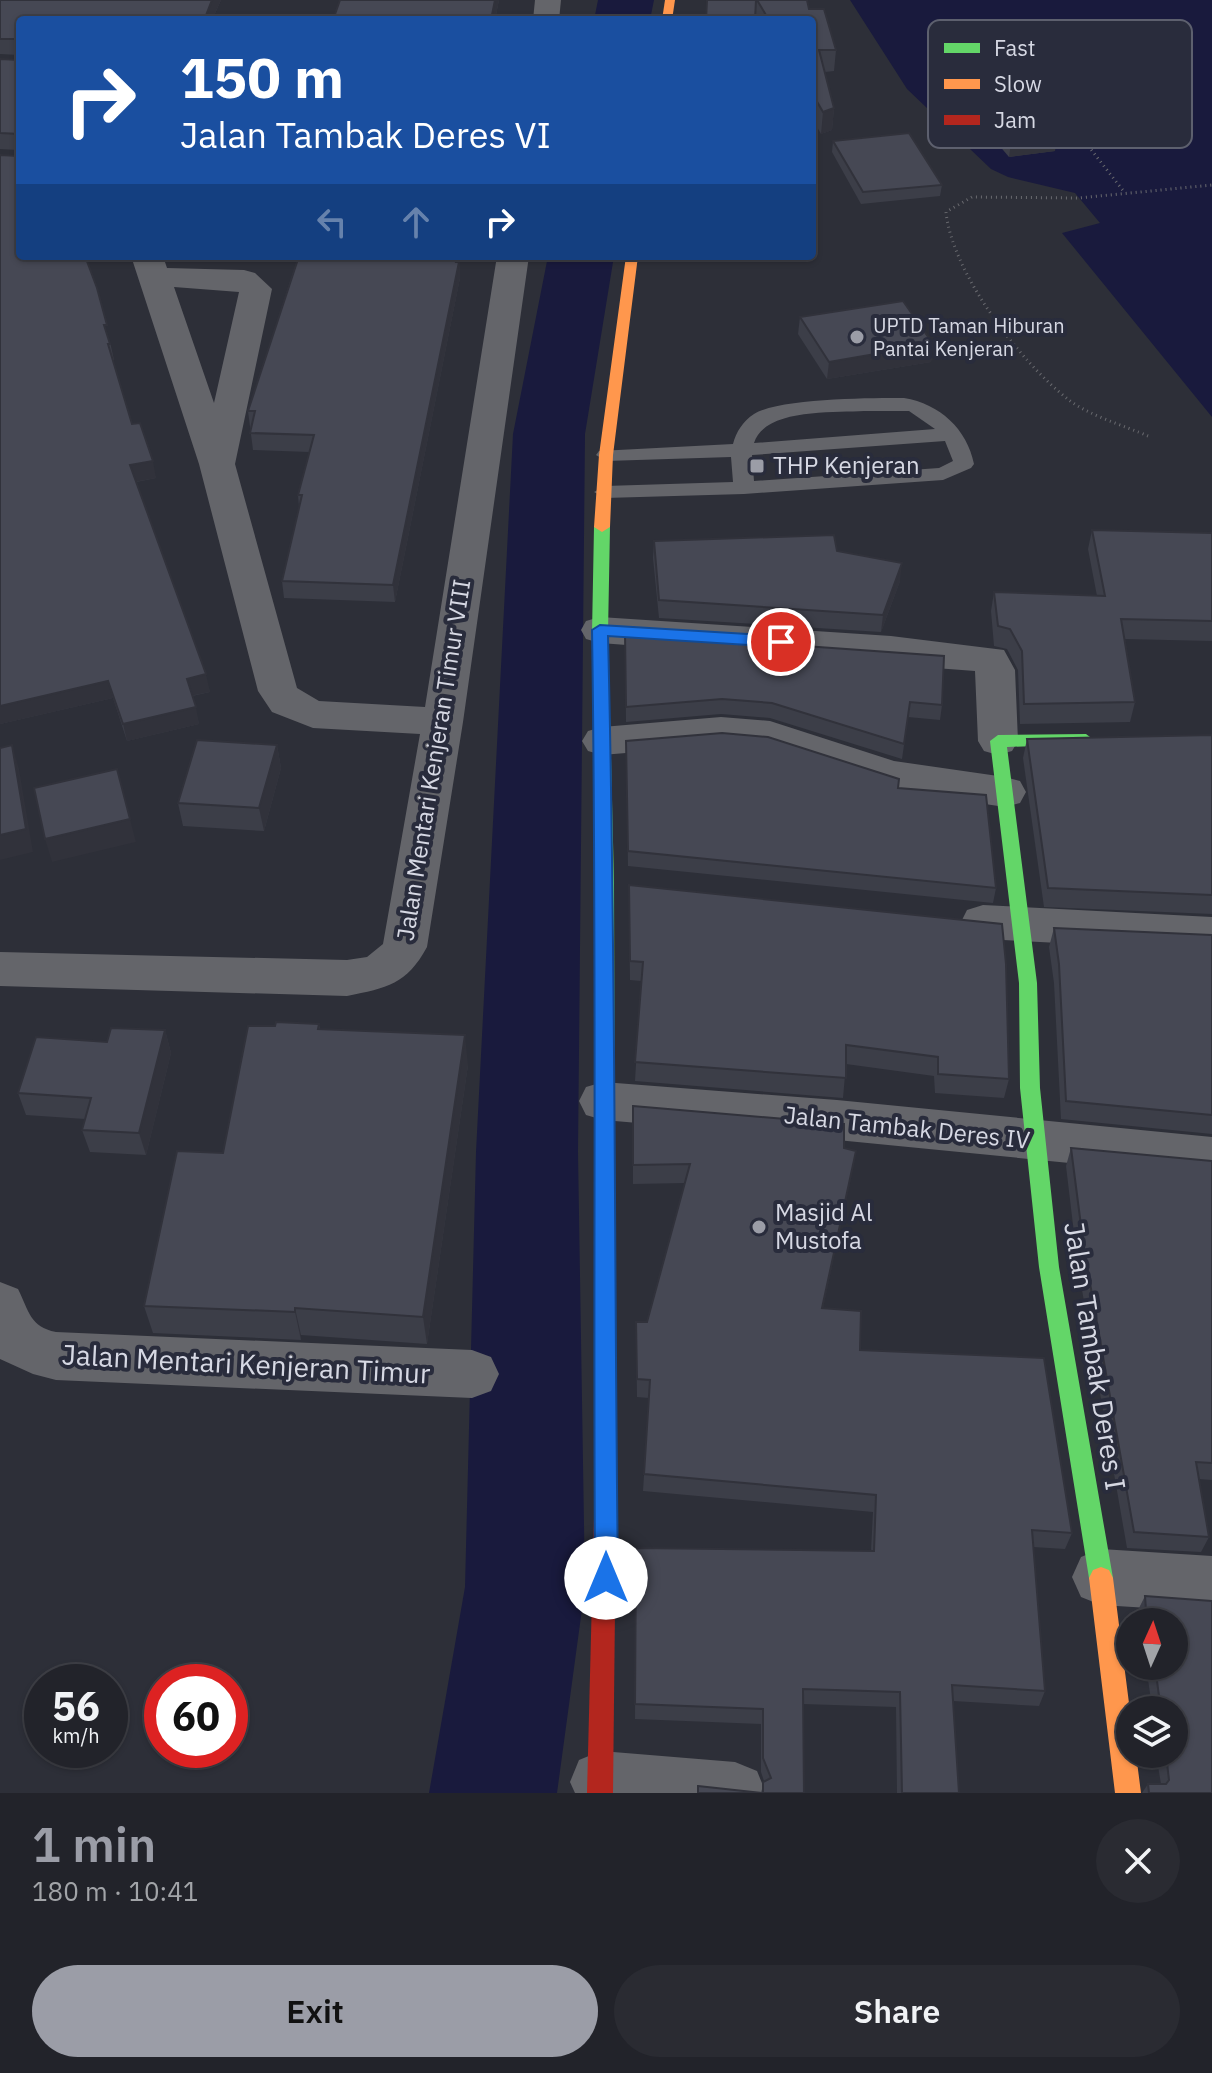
<!DOCTYPE html>
<meta charset="utf-8">
<style>
:root{--surface:#22232a;--page:#2a2b32;--text:#f1f3f6;--muted:#a2a4a8;--line:#3f4047;--accent:#9b9da7}
body{margin:0;font-family:"IBM Plex Sans",sans-serif;background:var(--page);color:var(--text);height:100vh;display:flex;flex-direction:column;font-size:30px;white-space:nowrap}
*{box-sizing:border-box;margin:0}
p{font-size:26px;color:var(--muted)}
.icon{flex:none;width:44px;height:44px;fill:none;stroke:currentColor;stroke-width:2;stroke-linecap:round;stroke-linejoin:round}
.map{position:relative;height:1793px;overflow:hidden}
.drawer{display:flex;flex-direction:column;background:var(--surface);flex:1}
.drawer>*{flex:none}
.banner{position:absolute;left:16px;top:16px;width:800px;height:244px;border-radius:8px;box-shadow:0 2px 6px #0004,0 0 0 2px var(--line);background:#1a4fa0;color:#fff;overflow:hidden}
.needle{width:52px;rotate:3deg}
.buttons{position:absolute;left:1116px;top:1608px;display:grid;gap:16px}
.buttons a{display:grid;place-items:center;width:72px;height:72px;border-radius:50%;background:var(--surface);box-shadow:0 2px 6px #0004,0 0 0 2px var(--line);font-size:40px}
.speed{position:absolute;left:24px;top:1664px;display:flex;gap:16px;font-size:40px;font-weight:700;text-align:center}
.speed>*{display:grid;place-content:center;width:104px;height:104px;border-radius:50%;background:var(--surface);box-shadow:0 2px 6px #0004,0 0 0 2px var(--line);line-height:1}
.speed small{font-size:20px;font-weight:400}
.speed .limit{border:12px solid #d22;background:#fff;color:#111}
.pin{position:absolute;display:grid;place-items:center;width:68px;height:68px;color:#fff;margin:-34px;border:4px solid #fff;border-radius:50%;box-shadow:0 2px 8px #0007}
.me{position:absolute;width:88px;margin:-44px;rotate:0deg;stroke-linejoin:round;filter:drop-shadow(0 0 6px #0008)}
.turn{display:flex;align-items:center;gap:28px;height:168px;padding:0 32px;font-size:36px}
.turn .icon{width:104px;height:104px;stroke-width:2.5}
.turn b{display:block;font-size:56px;line-height:68px}
.lanes{display:flex;align-items:center;height:76px;padding:0 32px;background:#0003;justify-content:center;gap:40px;direction:ltr}
.lanes .off{opacity:.35}
.round{display:grid;place-items:center;flex:none;width:84px;height:84px;border-radius:42px;background:var(--page)}
.overview{display:flex;align-items:center;justify-content:space-between;height:136px;padding:0 32px}
h1{font-size:48px;font-weight:600;line-height:60px;color:var(--accent)}
.button{display:flex;gap:16px;margin-top:auto;padding:16px 32px}
.button a{flex:1;height:92px;border-radius:48px;background:var(--accent);color:#111;font-size:32px;font-weight:600;line-height:92px;text-align:center}
.button a+a{background:var(--page);color:var(--text)}
.map>svg:first-child{display:block}
.water{fill:#191a3d}
.lines{fill:none;stroke-linecap:round;stroke-linejoin:round}
.river{fill:#191a3d;fill-rule:evenodd}
.path{stroke:#696a6f;stroke-width:3;stroke-dasharray:1 4;stroke-linecap:butt}
.lane{fill:#64656a;fill-rule:evenodd}
.street{fill:#64656a;fill-rule:evenodd}
.fast{fill:#63d668;fill-rule:evenodd}
.slow{fill:#ff974d;fill-rule:evenodd}
.jam{fill:#b3261e;fill-rule:evenodd}
.wall{fill:#3c3e48}
.shaded-wall{fill:#31323b}
.building{fill:#464854;stroke:#31323b;stroke-width:2}
.route{fill:#1a73e8;stroke:#114b97;stroke-width:2}
.poi-dot{fill:#9b9da7;stroke:#292c3c;stroke-width:3}
.labels{text-anchor:middle;stroke-width:8;stroke-linejoin:round;paint-order:stroke}
.far-poi-label{font-size:20px;fill:#d6d8e3;stroke:#292c3c;text-anchor:start}
.poi-label{font-size:24px;fill:#d6d8e3;stroke:#292c3c;text-anchor:start}
.street-label{font-size:24px;fill:#d6d8e3;stroke:#292c3c}
.near-street-label{font-size:28px;fill:#d6d8e3;stroke:#292c3c}
.key{fill:#292c3c;stroke:#5d606e;stroke-width:2}
.key-label{font-size:22px;fill:#d6d8e3}
</style>
<div class="map">
<svg width="1212" height="1793" viewBox="0 0 1212 1793">
<rect width="100%" height="100%" fill="#2d2f38"/>
<polygon class="water" points="850,0 1212,0 1212,417 1062,233 1100,223 1075,193 1008,177 991,169 907,89"/>
<g class="lines">
<g class="river">
<polygon points="598,0 654,0 650,20 594,20"/>
<polygon points="548,256 614,256 585,434 578,1152 585,1587 557,1793 429,1793 465,1587 476,1152 513,434"/>
</g>
<g class="path">
<polyline points="1082,138 1125,193"/>
<path d="M1148 436C1125 426 1088 415 1069 400 1021 363 952 273 946 212L972 197 1079 198 1212 185"/>
</g>
<path class="lane" d="M904 398C940 404 967 429 974 464L971 468 943 480 744 494 605 498 594 492 605 486 733 482 731 457 606 461 596 455 599 451 733 444C736 432 743 421 754 414 780 398 871 398 904 398ZM864 411H909L935 429 754 443C765 408 833 413 864 411ZM945 441 953 461 939 468 754 481 752 455Z"/>
<g class="street">
<polygon points="535,0 561,0 559,20 533,20"/>
<path d="M131 256H163L167 268 244 270 255 273 272 289 235 464 297 688 319 701 425 707 497 256H529L463 722 427 947C407 984 387 988 347 996L0 986V952L347 960 367 957 383 944 420 734 313 728 272 712 258 691 199 464ZM174 287 239 292 214 403Z"/>
<polygon points="600,617 891,636 1004,650 1015,670 1018,741 1012,751 998,755 984,751 978,741 975,671 600,643 586,639 581,630 586,621"/>
<polygon points="721,717 770,721 894,761 1005,777 1020,781 1026,792 1020,803 1005,807 891,790 767,749 721,745 602,755 588,751 582,741 588,731 602,727"/>
<polygon points="983,905 1212,917 1212,951 983,939 967,934 961,922 967,910"/>
<polygon points="603,1082 837,1100 1212,1137 1212,1177 837,1140 603,1120 586,1115 579,1101 586,1087"/>
<path d="M0 1282 18 1289C29 1311 30 1327 56 1332L472 1350 491 1357 499 1374 491 1391 472 1398 56 1380 33 1374 0 1359Z"/>
<polygon points="1101,1549 1212,1556 1212,1612 1101,1605 1081,1597 1072,1577 1081,1557"/>
<polygon points="601,1751 735,1762 757,1771 766,1793 575,1793 570,1782 579,1760"/>
</g>
<g class="fast">
<polygon points="602,522 610,527 608,633 614,883 616,1518 613,1526 605,1529 597,1526 594,1518 596,883 592,633 594,527"/>
<polygon points="1086,734 1094,740 1092,744 1007,747 1037,983 1040,1088 1059,1267 1113,1578 1109,1586 1101,1589 1093,1586 1089,1578 1039,1267 1020,1088 1019,983 990,741 998,735"/>
</g>
<g class="slow">
<polygon points="665,0 675,0 672,20 662,20"/>
<polygon points="626,256 638,256 613,455 610,527 602,532 594,527 599,455"/>
<polygon points="1101,1567 1109,1570 1113,1578 1130,1711 1130,1754 1136,1754 1141,1793 1115,1793 1089,1578 1093,1570"/>
</g>
<polygon class="jam" points="605,1507 613,1510 616,1518 613,1793 587,1793 594,1518 597,1510"/>
</g>
<g class="wall">
<polygon points="0,0 221,0 213,18 333,20 499,0 495,20 20,20 20,256 110,342 114,360 113,361 132,424 156,478 136,482 210,692 192,696 199,724 127,741 113,698 0,724 0,155 18,156 18,150 0,149 0,59 19,60 19,55 0,54"/>
<polygon points="707,0 807,0 809,9 836,50 834,71 825,72 834,108 832,130 821,134 812,118 812,20 706,20"/>
<polygon points="972,90 1055,151 1009,157 970,111"/>
<polygon points="833,141 942,185 940,196 861,204 832,152"/>
<polygon points="180,256 460,256 460,278 395,602 284,598 282,581 299,507 298,495 309,452 253,450 248,411 297,260"/>
<polygon points="800,317 933,344 931,362 827,379 798,334"/>
<polygon points="1092,530 1212,533 1212,641 1125,639 1135,702 1130,722 1020,724 1018,670 1007,649 994,646 991,611 994,592 1097,596 1088,549"/>
<polygon points="654,541 837,551 900,581 881,632 659,618 653,558"/>
<polygon points="625,633 942,705 940,720 908,717 902,759 770,718 721,714 626,722"/>
<polygon points="1212,735 1212,914 1044,907 1023,758 1027,739"/>
<polygon points="626,741 898,788 996,888 993,903 628,866"/>
<polygon points="277,745 281,768 264,831 183,826 178,803"/>
<polygon points="629,905 1009,1079 1004,1098 935,1093 934,1076 846,1064 843,1098 635,1081 641,981 630,980"/>
<polygon points="1054,928 1212,935 1212,1134 1061,1119 1054,983 1049,947"/>
<polygon points="319,1024 320,1029 468,1065 427,1344 301,1335 301,1340 153,1333 144,1306 223,1153 275,1026"/>
<polygon points="165,1030 171,1053 146,1155 90,1152 82,1130 85,1119 26,1115 18,1093 107,1042"/>
<polygon points="633,1106 856,1151 823,1308 860,1350 1072,1533 1065,1549 1033,1547 1045,1691 1039,1706 953,1701 959,1793 897,1793 896,1707 803,1704 804,1793 761,1793 764,1781 761,1772 761,1724 635,1719 636,1548 871,1551 873,1512 643,1491 649,1398 637,1397 636,1322 647,1322 685,1183 633,1184"/>
<polygon points="1071,1148 1212,1161 1212,1480 1199,1479 1209,1537 1201,1552 1127,1548 1078,1267 1066,1166"/>
<polygon points="1145,1596 1212,1601 1212,1793 1142,1793 1148,1784 1161,1784 1156,1754 1174,1754 1174,1710 1135,1710 1140,1700 1151,1700 1146,1666 1174,1666 1174,1622 1134,1622 1138,1614 1138,1610"/>
</g>
<g class="shaded-wall">
<polygon points="212,0 221,0 212,20 205,18"/>
<polygon points="495,0 499,0 495,20 491,20"/>
<polygon points="834,108 832,130 821,134 823,112"/>
<polygon points="1059,129 1055,151 1009,157 1012,136"/>
<polygon points="457,256 460,256 460,278 395,602 393,585"/>
<polygon points="933,344 931,362 827,379 829,362"/>
<polygon points="153,461 156,478 134,482 130,465"/>
<polygon points="902,563 900,581 881,632 883,615"/>
<polygon points="206,674 210,692 190,696 187,679"/>
<polygon points="108,681 113,698 0,724 0,706"/>
<polygon points="196,707 199,724 127,741 123,724"/>
<polygon points="12,745 19,769 33,852 0,860 0,835"/>
<polygon points="277,745 281,768 264,831 259,808"/>
<polygon points="130,819 136,842 52,862 45,839"/>
<polygon points="165,1030 171,1053 146,1155 139,1133"/>
<polygon points="465,1035 468,1065 427,1344 423,1317"/>
<polygon points="856,1151 853,1170 819,1327 822,1308"/>
<polygon points="295,1308 301,1335 301,1340 295,1312"/>
</g>
<g class="building">
<polygon points="0,0 212,0 205,18 333,20 340,0 495,0 491,20 20,20 20,256 85,256 97,288 107,325 104,325 110,344 108,344 132,424 140,423 153,461 130,465 206,674 187,679 196,707 123,724 108,681 0,706 0,155 18,156 19,134 0,133 0,59 19,60 19,39 0,39"/>
<polygon points="707,0 756,0 755,20 706,20"/>
<polygon points="757,0 807,0 809,9 824,9 836,50 819,50 834,108 823,112 812,93 812,20 769,20"/>
<polygon points="909,133 942,185 863,192 833,141"/>
<polygon points="299,256 457,256 456,262 459,262 393,585 282,581 302,495 298,495 314,435 250,433 255,411 248,411"/>
<polygon points="903,301 933,344 829,362 800,317"/>
<polygon points="1092,530 1212,533 1212,621 1121,619 1135,702 1024,704 1022,651 1010,629 998,626 994,592 1105,596"/>
<polygon points="834,535 837,551 902,563 883,615 659,600 654,541"/>
<polygon points="625,633 944,656 942,705 910,702 904,744 772,703 722,699 626,707"/>
<polygon points="722,733 768,737 899,779 898,788 986,795 996,888 628,851 626,741"/>
<polygon points="1212,735 1212,895 1048,888 1027,739"/>
<polygon points="197,740 277,745 259,808 178,803"/>
<polygon points="12,745 26,829 0,835 0,748"/>
<polygon points="117,769 130,819 45,839 34,788"/>
<polygon points="629,885 1002,924 1006,964 1009,1079 938,1074 938,1057 846,1045 846,1078 635,1062 643,962 630,961"/>
<polygon points="1054,928 1212,935 1212,1115 1066,1101 1059,964"/>
<polygon points="276,1022 319,1024 318,1029 465,1035 423,1317 295,1308 295,1312 144,1306 177,1151 223,1153 248,1026 275,1026"/>
<polygon points="111,1028 165,1030 139,1133 82,1130 91,1098 18,1093 36,1037 107,1042"/>
<polygon points="633,1106 844,1124 844,1148 856,1151 822,1308 861,1311 860,1350 1044,1358 1072,1533 1032,1530 1045,1691 952,1685 959,1793 902,1793 900,1692 803,1689 804,1793 763,1793 763,1782 771,1778 763,1758 763,1709 635,1704 636,1548 874,1551 876,1495 644,1474 650,1380 637,1379 636,1322 647,1322 690,1164 633,1165"/>
<polygon points="1071,1148 1212,1161 1212,1463 1196,1462 1209,1537 1134,1532 1084,1249"/>
<polygon points="1145,1596 1212,1601 1212,1793 1149,1793 1148,1784 1166,1784 1169,1780 1166,1754 1174,1754 1174,1710 1140,1710 1140,1700 1156,1700 1159,1696 1155,1666 1174,1666 1174,1622 1140,1622 1140,1611 1146,1610"/>
<polygon points="698,1786 762,1793 698,1793"/>
</g>
<path class="route" d="M600 625 781 636 789 642 781 647 608 636C616 950 614 1264 618 1578L615 1586 606 1590 598 1586 595 1578C593 1262 597 946 592 630Z"/>
<g class="poi-dot">
<circle cx="857" cy="337" r="8"/>
<rect x="749" y="458" width="16" height="16" rx="4"/>
<circle cx="759" cy="1227" r="8"/>
</g>
<g class="labels">
<g class="far-poi-label">
<text x="873" y="333">UPTD Taman Hiburan<tspan x="873" dy="23">Pantai Kenjeran</tspan></text>
</g>
<g class="poi-label">
<text x="773" y="474">THP Kenjeran</text>
<text x="775" y="1221">Masjid Al<tspan x="775" dy="28">Mustofa</tspan></text>
</g>
<g class="street-label">
<text transform="translate(434 760) rotate(-81)" y="8">Jalan Mentari Kenjeran Timur VIII</text>
<text transform="translate(907 1128) rotate(6)" y="8">Jalan Tambak Deres IV</text>
</g>
<g class="near-street-label">
<text transform="translate(1095 1356) rotate(81)" y="10">Jalan Tambak Deres I</text>
<text transform="translate(246 1364) rotate(3)" y="10">Jalan Mentari Kenjeran Timur</text>
</g>
</g>
<rect x="928" y="20" width="264" height="128" rx="12" class="key"/>
<rect x="944" y="43" width="36" height="10" fill="#63d668"/>
<rect x="944" y="79" width="36" height="10" fill="#ff974d"/>
<rect x="944" y="115" width="36" height="10" fill="#b3261e"/>
<g class="key-label">
<text x="994" y="56">Fast</text>
<text x="994" y="92">Slow</text>
<text x="994" y="128">Jam</text>
</g>
</svg>
<div class="buttons">
<a><svg class="needle" viewBox="-14 -14 28 28"><path d="M0-13l5 13h-10z" fill="#e53935"/><path d="M0 13l5-13h-10z" fill="#a2a4a8"/></svg></a>
<a><svg class="icon" aria-label="layers" viewBox="0 0 24 24"><path d="M12 4l9 5-9 5-9-5zM3 14l9 5 9-5"/></svg></a>
</div>
<div class="speed"><div>56<small>km/h</small></div><div class="limit">60</div></div>
<div class="pin" style="left:781px;top:642px;background:#d93025"><svg class="icon" aria-label="arrive" viewBox="0 0 24 24"><path d="M6 21V4h12l-3 4 3 4H6"/></svg></div>
<svg class="me" style="left:606px;top:1578px" viewBox="-20 -20 40 40"><circle r="19" fill="#fff"/><path d="M0-13L10 11 0 6-10 11z" fill="#1a73e8"/></svg>
<div class="banner">
<div class="turn"><svg class="icon" aria-label="right" viewBox="0 0 24 24"><path d="M7 20v-9h11M14 6l5 5-5 5"/></svg><div><b>150 m</b>Jalan Tambak Deres VI</div></div>
<div class="lanes"><svg class="icon off" aria-label="left" viewBox="0 0 24 24"><path d="M17 20v-9H6M10 6l-5 5 5 5"/></svg><svg class="icon off" aria-label="ahead" viewBox="0 0 24 24"><path d="M12 20V5M6 11l6-6 6 6"/></svg><svg class="icon" aria-label="right" viewBox="0 0 24 24"><path d="M7 20v-9h11M14 6l5 5-5 5"/></svg></div>
</div>
</div>
<section class="drawer">
<div class="overview"><div><h1>1 min</h1><p>180 m · 10:41</p></div><a class="round"><svg class="icon" aria-label="close" viewBox="0 0 24 24"><path d="M6 6l12 12M18 6L6 18"/></svg></a></div>
<div class="button"><a>Exit</a><a>Share</a></div>
</section>
